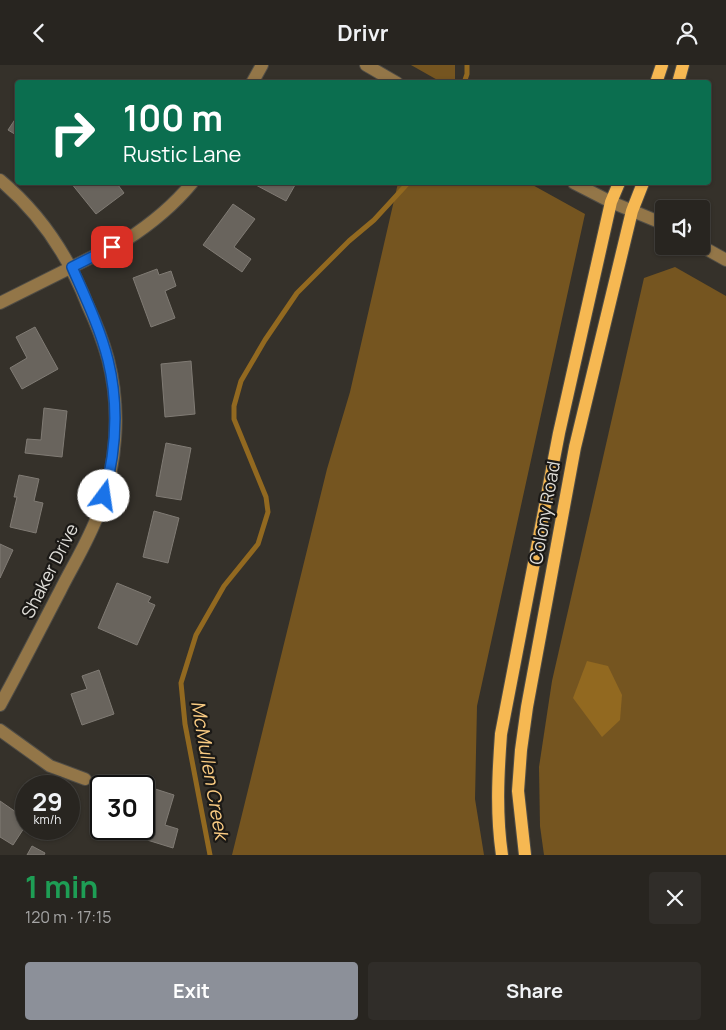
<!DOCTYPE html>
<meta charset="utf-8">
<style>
:root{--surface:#282520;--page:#302d29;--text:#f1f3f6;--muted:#a5a5a5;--line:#44423e;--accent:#8c9099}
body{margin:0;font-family:Manrope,sans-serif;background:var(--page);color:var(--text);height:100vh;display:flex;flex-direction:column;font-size:19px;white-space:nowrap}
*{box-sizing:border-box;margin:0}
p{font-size:16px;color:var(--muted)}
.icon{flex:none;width:28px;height:28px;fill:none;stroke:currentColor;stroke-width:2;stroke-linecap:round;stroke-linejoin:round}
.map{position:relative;height:790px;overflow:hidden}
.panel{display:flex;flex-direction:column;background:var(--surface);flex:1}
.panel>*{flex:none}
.hud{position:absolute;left:15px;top:15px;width:696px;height:105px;border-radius:5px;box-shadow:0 1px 4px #0004,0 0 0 1px var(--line);background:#0b6e4f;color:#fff;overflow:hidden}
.tools{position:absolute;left:655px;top:135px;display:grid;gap:10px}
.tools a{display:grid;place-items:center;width:55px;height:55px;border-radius:5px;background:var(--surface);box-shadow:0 1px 4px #0004,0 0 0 1px var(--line);font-size:25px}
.speed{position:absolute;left:15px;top:710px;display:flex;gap:10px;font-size:25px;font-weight:700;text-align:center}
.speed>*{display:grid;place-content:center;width:65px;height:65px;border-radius:50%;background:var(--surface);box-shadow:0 1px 4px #0004,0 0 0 1px var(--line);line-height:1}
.speed small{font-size:12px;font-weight:400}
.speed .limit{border:2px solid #111;border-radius:8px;background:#fff;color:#111}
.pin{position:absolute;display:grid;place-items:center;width:42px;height:42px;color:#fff;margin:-21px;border-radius:10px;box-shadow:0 2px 8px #0006}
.me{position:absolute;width:55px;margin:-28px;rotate:14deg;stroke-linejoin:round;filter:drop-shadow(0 0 4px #0008)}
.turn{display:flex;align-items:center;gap:18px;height:105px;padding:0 25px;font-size:22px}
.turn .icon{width:65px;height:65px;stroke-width:2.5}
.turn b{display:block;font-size:35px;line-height:42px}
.round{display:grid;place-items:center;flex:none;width:52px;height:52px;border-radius:5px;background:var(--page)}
.head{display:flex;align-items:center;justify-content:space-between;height:85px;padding:0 25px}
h1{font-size:30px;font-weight:700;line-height:38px;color:#1e9e55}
.button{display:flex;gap:10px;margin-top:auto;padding:10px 25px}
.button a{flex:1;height:58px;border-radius:5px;background:var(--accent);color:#fff;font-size:20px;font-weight:700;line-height:58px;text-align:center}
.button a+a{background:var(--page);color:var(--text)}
header{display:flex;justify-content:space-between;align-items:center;height:65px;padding:0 25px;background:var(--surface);font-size:22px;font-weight:700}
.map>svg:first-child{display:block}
.forest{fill:#755520}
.water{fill:#926920}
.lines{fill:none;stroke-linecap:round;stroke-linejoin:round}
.stream{stroke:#926920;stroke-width:5}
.building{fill:#69645d;stroke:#807b74}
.minor-casing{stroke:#504d46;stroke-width:14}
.major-casing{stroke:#504d46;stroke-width:14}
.minor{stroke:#937648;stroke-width:12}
.major{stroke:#f6b852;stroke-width:12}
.route-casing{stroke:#114b97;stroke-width:12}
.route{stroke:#1a73e8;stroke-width:9}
.labels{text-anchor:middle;stroke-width:4.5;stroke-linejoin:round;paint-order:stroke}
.street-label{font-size:18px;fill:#dfddd8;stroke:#1b1916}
.water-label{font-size:19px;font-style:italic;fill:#fbcc83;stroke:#1b1916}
</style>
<header><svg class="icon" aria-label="back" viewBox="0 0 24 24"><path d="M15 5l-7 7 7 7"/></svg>Drivr<svg class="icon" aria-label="person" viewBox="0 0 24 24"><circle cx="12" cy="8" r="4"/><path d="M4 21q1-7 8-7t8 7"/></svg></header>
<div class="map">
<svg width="726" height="790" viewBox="0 0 726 790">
<rect width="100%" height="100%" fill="#35312a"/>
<g class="forest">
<polygon points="411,0 455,0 455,17 441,17"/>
<polygon points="398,118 529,118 585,149 477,641 475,734 484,790 232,790 327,404 350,327"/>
<polygon points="675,202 726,231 726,790 544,790 540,761 539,702 552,616 644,213"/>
</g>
<polygon class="water" points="587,596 608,601 622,630 620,655 602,672 573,633"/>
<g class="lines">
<g class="stream">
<polyline points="464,18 467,9 467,0"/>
<polyline points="210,790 185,659 181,618 196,570 224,521 258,479 268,447 266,432 234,354 234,341 241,316 265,275 297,228 349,176 374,155 408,118"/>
</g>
</g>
<g class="building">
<polygon points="18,50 18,71 8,65"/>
<polygon points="71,118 122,118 118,120 124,128 96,149"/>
<polygon points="255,118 291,118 295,120 286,136 254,119"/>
<polygon points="233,139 255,154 234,182 251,194 242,207 203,180"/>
<polygon points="157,204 159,210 171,206 176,221 165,226 175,253 151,262 133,213"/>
<polygon points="35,262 58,304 22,324 10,303 27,293 16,272"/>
<polygon points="191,296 195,349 165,352 161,299"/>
<polygon points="44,343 67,346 62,392 25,388 27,374 41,375"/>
<polygon points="166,378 191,383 181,435 156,431"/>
<polygon points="19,410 39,414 34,436 43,438 36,468 10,462 17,432 14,432"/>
<polygon points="154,446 179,453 168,498 143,492"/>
<polygon points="0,479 13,485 0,513"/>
<polygon points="117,518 151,532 148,537 155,540 137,580 98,563"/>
<polygon points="99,605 114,649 82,660 71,629 87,624 82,611"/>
<polygon points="146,721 174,730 165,760 178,764 173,783 131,770 133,764 144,764 144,728"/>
<polygon points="0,736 26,754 26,760 13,780 0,772"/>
<polygon points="32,781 45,788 44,790 27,790"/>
</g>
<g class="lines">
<defs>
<g id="minor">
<polyline points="366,0 397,18"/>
<polyline points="252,18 262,0"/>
<path d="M0 115C41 149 69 192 88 241 96 258 103 276 108 294 121 344 117 400 99 447 89 475 73 500 60 526 40 564 21 602 0 640"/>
<polyline points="574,118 611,137 664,159"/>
<polyline points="701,181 726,195"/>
<path d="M0 238 126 175C151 159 173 141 192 118"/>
<polyline points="0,665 50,701 85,714"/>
</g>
<g id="major">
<polyline points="656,18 662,0"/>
<polyline points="678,18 683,0"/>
<path d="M502 790C496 749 498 710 501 669L559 368 611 137 619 118"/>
<polyline points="525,790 518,726 521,685 527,642 575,382 632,146 643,118"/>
</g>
</defs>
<use href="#minor" class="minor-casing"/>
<use href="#major" class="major-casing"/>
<use href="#minor" class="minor"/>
<use href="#major" class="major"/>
</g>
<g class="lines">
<defs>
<path id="route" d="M104 431C116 387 119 340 108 295 100 263 85 232 72 202L112 182"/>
</defs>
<use href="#route" class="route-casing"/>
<use href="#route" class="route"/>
</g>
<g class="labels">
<g class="street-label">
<text transform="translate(545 448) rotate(-80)" y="6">Colony Road</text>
<text transform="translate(50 506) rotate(-63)" y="6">Shaker Drive</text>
</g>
<g class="water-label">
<text transform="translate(210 705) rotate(80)" y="7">McMullen Creek</text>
</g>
</g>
</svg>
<div class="tools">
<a><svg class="icon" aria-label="sound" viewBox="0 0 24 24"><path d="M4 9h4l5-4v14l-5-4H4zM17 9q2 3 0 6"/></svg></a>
</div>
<div class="speed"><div>29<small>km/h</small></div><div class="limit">30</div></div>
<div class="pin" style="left:112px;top:182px;background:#d93025"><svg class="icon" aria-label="arrive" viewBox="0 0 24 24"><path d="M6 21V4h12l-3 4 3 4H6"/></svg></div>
<svg class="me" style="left:104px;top:431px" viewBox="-20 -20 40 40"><circle r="19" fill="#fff"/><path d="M0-13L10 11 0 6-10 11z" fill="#1a73e8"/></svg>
<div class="hud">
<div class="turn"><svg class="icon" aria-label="right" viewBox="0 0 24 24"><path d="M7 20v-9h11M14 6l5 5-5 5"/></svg><div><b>100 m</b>Rustic Lane</div></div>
</div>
</div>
<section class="panel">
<div class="head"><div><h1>1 min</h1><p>120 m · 17:15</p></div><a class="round"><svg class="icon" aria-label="close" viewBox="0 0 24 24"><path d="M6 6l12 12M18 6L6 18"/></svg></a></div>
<div class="button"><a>Exit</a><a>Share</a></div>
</section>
